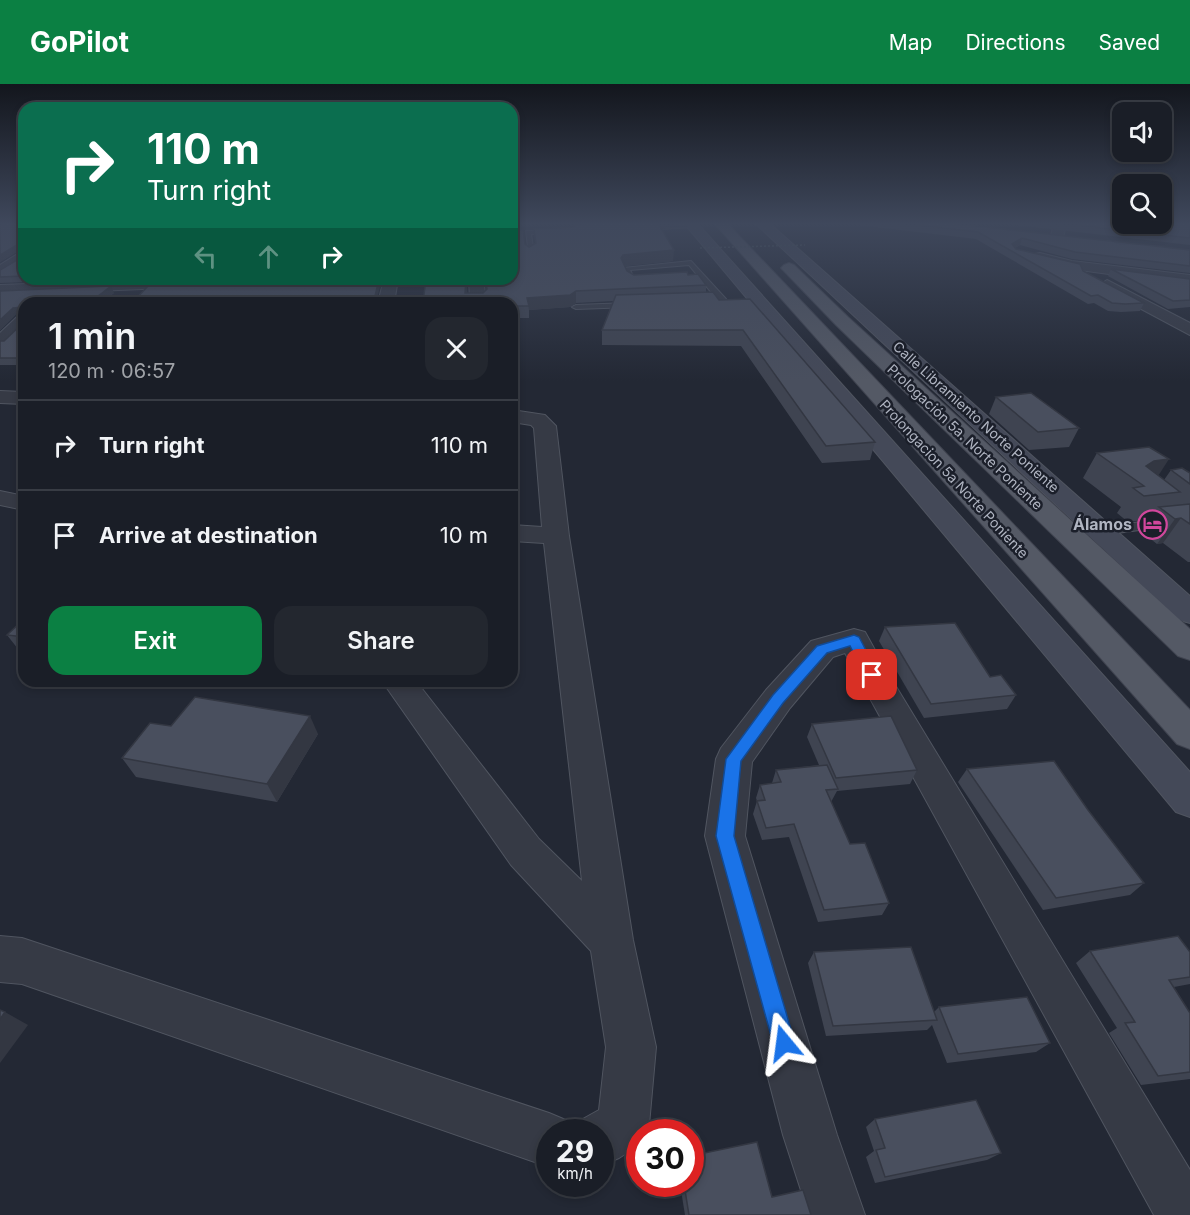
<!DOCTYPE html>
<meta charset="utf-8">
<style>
:root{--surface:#1a1e27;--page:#23272f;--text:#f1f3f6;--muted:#9fa2a7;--line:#383c44;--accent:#0b8043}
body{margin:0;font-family:Inter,sans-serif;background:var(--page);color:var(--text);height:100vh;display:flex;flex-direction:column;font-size:22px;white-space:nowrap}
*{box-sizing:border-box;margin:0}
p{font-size:20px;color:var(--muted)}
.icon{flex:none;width:33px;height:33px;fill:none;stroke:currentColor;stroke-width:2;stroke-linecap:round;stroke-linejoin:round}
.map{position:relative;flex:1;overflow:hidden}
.side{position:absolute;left:18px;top:213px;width:500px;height:390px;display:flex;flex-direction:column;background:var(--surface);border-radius:18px;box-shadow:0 3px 9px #0003,0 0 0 2px var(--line)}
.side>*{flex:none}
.hud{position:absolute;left:18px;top:18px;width:500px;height:183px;border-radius:18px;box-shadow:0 3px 9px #0003,0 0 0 2px var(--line);background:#0b6e4f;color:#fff;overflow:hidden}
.controls{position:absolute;left:1112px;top:18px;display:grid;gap:12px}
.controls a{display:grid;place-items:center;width:60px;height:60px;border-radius:12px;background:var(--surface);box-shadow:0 3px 9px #0003,0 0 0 2px var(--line);font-size:30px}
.speed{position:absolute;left:536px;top:1035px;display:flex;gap:12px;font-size:30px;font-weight:700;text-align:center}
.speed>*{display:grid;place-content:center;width:78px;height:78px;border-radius:50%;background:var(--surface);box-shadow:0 3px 9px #0003,0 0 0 2px var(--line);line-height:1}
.speed small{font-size:15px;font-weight:400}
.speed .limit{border:9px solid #d22;background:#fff;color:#111}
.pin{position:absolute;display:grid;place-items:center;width:51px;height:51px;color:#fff;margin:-26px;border-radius:12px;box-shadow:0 3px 9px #0006}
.me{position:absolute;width:66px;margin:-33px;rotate:344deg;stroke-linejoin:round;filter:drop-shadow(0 0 4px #0008)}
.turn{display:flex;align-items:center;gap:21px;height:126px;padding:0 30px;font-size:27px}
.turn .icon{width:78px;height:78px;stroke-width:2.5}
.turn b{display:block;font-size:42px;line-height:51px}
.lanes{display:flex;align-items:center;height:57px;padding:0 30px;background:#0003;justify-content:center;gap:30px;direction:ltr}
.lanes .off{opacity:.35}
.round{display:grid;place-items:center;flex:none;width:63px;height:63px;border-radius:18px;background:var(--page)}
.head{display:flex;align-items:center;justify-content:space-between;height:102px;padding:0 30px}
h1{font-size:36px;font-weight:600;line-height:45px}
.action{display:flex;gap:12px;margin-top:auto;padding:12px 30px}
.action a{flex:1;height:69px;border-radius:18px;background:var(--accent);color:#fff;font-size:24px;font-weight:600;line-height:69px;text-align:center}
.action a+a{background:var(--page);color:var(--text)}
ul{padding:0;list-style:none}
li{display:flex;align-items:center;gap:18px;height:90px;padding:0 30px;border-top:2px solid var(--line)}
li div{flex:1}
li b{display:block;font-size:22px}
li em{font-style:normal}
header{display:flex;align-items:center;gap:36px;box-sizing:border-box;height:84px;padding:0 30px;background:var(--accent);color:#fff}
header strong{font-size:28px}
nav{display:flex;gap:33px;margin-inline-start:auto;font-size:21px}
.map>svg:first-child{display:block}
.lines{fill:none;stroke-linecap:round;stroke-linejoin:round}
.lane-casing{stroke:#505560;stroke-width:2}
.street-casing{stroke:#505560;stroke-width:2}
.secondary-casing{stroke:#505560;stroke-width:2}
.primary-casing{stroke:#3f434f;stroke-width:2}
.lane{fill:#363a45;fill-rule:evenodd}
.street{fill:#363a45;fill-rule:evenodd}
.secondary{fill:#444958;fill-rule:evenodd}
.primary{fill:#545965;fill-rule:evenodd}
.path-bridge{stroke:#48555a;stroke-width:1.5;stroke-dasharray:2 2;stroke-linecap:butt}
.wall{fill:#3f4451}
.shaded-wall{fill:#333742}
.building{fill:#494f5e;stroke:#333742;stroke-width:1.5}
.route{fill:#1a73e8;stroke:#114b97;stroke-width:1.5}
.labels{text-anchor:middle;stroke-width:5;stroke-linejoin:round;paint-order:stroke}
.far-street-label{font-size:14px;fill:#b0b5c2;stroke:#1b1f2a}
.poi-label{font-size:16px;font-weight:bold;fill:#b0b5c2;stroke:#1b1f2a;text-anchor:end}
</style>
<header>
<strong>GoPilot</strong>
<nav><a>Map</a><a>Directions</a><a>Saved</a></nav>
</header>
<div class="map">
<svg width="1190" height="1131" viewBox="0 0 1190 1131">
<rect width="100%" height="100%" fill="#232834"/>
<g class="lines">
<defs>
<g id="lane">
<polygon points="693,140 695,143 642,146 639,144"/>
<polygon points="554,146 552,149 531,150 534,170 529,171 526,147"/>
<polygon points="691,177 726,215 726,219 720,219 689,181 630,186 635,196 644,197 633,200 629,198 623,184"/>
<polygon points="629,219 632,219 632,223 576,225 572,223 576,221"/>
<polygon points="1165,435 1169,436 1171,439 1169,442 1102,451 1096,447 1102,443"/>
</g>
<g id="street">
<polygon points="1054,139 1066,139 1063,155 1053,155 1051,152"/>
<polygon points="24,166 24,177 0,192 0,181"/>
<polygon points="1040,169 1072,177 1190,191 1190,201 1072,185 1035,176 1033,173 1035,170"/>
<polygon points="169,195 295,195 288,199 0,211 0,201"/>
<polygon points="384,195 398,195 394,219 378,219"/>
<polygon points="469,195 483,195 486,216 484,219 468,219 470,216"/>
<polygon points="1107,196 1190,239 1190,251 1102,204 1099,201"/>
<polygon points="24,231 24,245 6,262 0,263 0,249 18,232"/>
<polygon points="0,307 24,308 24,320 0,319"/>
<polygon points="512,326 545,331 556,342 569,452 633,856 656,963 649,1041 646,1048 639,1048 639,1061 619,1074 600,1082 600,1048 576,1048 581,1036 599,1026 606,963 591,867 511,781 382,597 416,597 539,755 582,797 544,459 512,457 512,441 542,443 534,344 531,341 512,338"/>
<polygon points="0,407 24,412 24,426 0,421"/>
<polygon points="854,545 865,548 886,586 1190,1086 1190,1131 1154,1131 845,569 833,573 790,624 752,678 745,752 837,1051 865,1131 809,1131 783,1051 705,752 716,675 721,664 766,606 811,557"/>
<polygon points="0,852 22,854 549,1029 568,1037 573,1048 549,1048 549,1083 22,900 0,898"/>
</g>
<g id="secondary">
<polygon points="684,139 697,139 1190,688 1190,733 1176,728"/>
<polygon points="755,139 769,139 1190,512 1190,539 1179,536"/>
</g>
<g id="primary">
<polygon points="714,139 727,139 1190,626 1190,665 1177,660"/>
<polygon points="789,179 794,181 848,233 1190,545 1190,576 1178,572 836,241 784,187 781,184 784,181"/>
</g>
</defs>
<use href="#lane" class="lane-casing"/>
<use href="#street" class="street-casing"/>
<use href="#secondary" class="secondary-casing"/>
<use href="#primary" class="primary-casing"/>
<use href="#lane" class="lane"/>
<use href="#street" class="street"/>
<use href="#secondary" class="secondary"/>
<use href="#primary" class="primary"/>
<polyline class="path-bridge" points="700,164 805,161"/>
</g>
<g class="wall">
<polygon points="0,139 24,139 24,195 109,195 0,199 0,186 22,173 23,164 0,178"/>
<polygon points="598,139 664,139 658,139 673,177 625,182 627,187 634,191 688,191 706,201 706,208 719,216 875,358 870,376 822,379 741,262 602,261 602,246 613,217 576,219 570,223 529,226 529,234 512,234 512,219 423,219 426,195 467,195 467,209 483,209 486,206 485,195 512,195 525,160 529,163 535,159 534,145 572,143 572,140"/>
<polygon points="841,139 950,139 1190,166 1190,189 1072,175 1020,161 1015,164 1016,165 1083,187 1144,219 1140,227 1121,228 1108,227 1094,219 1088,220 976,155"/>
<polygon points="999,139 1190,139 1190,161"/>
<polygon points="1111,185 1190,195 1190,223 1168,225 1108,192"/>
<polygon points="0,207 114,209 22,281 0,281 0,257 4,257 22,240 22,230 16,230 0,246"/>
<polygon points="996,313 1079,344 1069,363 1029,366 989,330"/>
<polygon points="1097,369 1158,392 1164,396 1171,386 1190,389 1190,478 1188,478 1163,459 1157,460 1142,448 1151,435 1128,438 1117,429 1121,423 1083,394"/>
<polygon points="24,535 24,565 18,565 7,551"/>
<polygon points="885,543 990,593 1016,611 1007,625 924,634 879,557"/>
<polygon points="812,640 917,686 910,700 837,707 831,718 850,760 889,819 882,831 818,838 789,753 762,756 753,730 757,717 756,714 760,701 772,699 776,686 819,681 807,653"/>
<polygon points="171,642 318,650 277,718 136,693 122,674"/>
<polygon points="967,685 1088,726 1144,799 1130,811 1043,826 958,698"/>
<polygon points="1090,867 1190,868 1190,900 1174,903 1190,929 1190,995 1141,1001 1109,949 1117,944 1076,879"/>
<polygon points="814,868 934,928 939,923 1050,959 1036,968 947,979 932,941 927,946 826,952 808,879"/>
<polygon points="875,1035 1001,1069 987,1076 875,1099 866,1073 874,1067 866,1043"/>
<polygon points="680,1100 690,1100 772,1113 811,1131 685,1131"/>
</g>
<g class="shaded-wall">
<polygon points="1022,154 1020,161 1010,166 1012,160"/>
<polygon points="20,159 23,164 0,178 0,171"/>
<polygon points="674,166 673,177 623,182 621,174 623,171"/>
<polygon points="379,195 382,195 376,218 375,212"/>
<polygon points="466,195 467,195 467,219 465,209"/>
<polygon points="111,202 114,209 100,219 89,219"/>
<polygon points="576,207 576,219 570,223 529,226 527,214"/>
<polygon points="22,223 24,229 16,230 0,246 0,236 13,224"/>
<polygon points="24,269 24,279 22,281 18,274"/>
<polygon points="1169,375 1153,400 1146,382 1154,377"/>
<polygon points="1181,434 1163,459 1157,460 1175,435"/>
<polygon points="310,632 318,650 277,718 267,700"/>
<polygon points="5,928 28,941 0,979 0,935"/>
</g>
<g class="building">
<polygon points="0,139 24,139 24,192 0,193 0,186 22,173 23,159 20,159 0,171"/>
<polygon points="598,139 658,139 674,166 623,171 621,174 627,187 634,191 687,188 688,191 698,190 706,201 576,207 570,211 527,214 529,222 512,222 512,219 423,219 426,195 466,195 465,209 483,209 487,205 485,195 512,195 512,146 523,146 525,160 529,163 536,159 534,145 574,143 572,140"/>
<polygon points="900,139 950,139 1190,166 1190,182 1075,168 1022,154 1012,160 1016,165 1080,180 1083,187 1144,219 1125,220 1112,219 1098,211 1091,212 978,148"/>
<polygon points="1059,139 1190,139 1190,154"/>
<polygon points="1111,185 1190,195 1190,216 1173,217"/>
<polygon points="286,195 379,195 375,212 377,215 388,215 387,219 132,219 149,201"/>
<polygon points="111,202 89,219 24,219 24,269 18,274 0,274 0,257 4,257 22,240 22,223 13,224 0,236 0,207"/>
<polygon points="713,208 719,216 750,215 875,358 826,362 743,246 602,246 616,211"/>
<polygon points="1031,309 1079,344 1038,348 996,313"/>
<polygon points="1149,363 1169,375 1154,377 1146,382 1180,408 1144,412 1133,404 1144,402 1097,369"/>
<polygon points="1182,384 1190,389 1190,400 1171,386"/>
<polygon points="1190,420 1190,440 1181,434 1175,435 1159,423"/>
<polygon points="24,535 24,553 7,551"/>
<polygon points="955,539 990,593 1001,591 1016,611 931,620 885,543"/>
<polygon points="195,613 310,632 267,700 122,674 150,639 171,642"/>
<polygon points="891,632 917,686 836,694 812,640"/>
<polygon points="1054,677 1088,726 1144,799 1056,814 967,685"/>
<polygon points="827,681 838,705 826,706 850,760 865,759 889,819 824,826 794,740 766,744 757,717 765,716 760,701 781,698 776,686"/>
<polygon points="1178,852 1190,868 1190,893 1169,896 1190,929 1190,988 1158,992 1125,939 1135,938 1090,867"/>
<polygon points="911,863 937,936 833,942 814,868"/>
<polygon points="1027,913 1050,959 958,970 939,923"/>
<polygon points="0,926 5,928 0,935"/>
<polygon points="976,1016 1001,1069 885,1093 876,1066 885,1064 875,1035"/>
<polygon points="757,1058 772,1113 803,1106 811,1131 689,1131 684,1100 690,1100 690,1072"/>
</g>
<linearGradient id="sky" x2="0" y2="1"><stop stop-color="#13161d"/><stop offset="0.47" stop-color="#3f485c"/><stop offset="1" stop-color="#3f485c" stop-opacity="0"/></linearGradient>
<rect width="1190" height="297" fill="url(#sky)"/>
<polygon class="route" points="854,551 859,553 879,591 877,595 867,595 850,562 827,569 783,619 741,677 734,752 795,959 791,966 784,969 776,966 773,959 716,752 726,675 773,611 817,562"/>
<defs>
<symbol id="hotel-ring" viewBox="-11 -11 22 22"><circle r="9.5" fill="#1b1f2a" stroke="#d1479c" stroke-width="1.5"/><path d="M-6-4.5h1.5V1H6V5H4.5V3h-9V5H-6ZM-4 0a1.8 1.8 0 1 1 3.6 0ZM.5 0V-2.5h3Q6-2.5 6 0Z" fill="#d1479c"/></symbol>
</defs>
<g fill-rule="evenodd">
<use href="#hotel-ring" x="1136" y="424" width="33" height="33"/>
</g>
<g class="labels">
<g class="far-street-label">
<text transform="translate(976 333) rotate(42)" y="5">Calle Libramiento Norte Poniente</text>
<text transform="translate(965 353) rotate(43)" y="5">Prologación 5a. Norte Poniente</text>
<text transform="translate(954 395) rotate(47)" y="5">Prolongacion 5a Norte Poniente</text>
</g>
<g class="poi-label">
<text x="1132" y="446">Álamos</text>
</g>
</g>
</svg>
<div class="controls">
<a><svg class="icon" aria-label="sound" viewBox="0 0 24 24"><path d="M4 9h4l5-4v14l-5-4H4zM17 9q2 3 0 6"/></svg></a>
<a><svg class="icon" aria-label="search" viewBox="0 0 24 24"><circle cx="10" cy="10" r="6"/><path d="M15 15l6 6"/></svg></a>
</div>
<div class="speed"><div>29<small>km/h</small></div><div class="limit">30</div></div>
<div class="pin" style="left:872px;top:591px;background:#d93025"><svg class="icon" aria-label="arrive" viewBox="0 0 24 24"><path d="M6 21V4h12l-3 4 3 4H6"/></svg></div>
<svg class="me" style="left:784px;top:959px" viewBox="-20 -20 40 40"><path d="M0-17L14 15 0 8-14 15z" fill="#1a73e8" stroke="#fff" stroke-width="4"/></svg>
<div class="hud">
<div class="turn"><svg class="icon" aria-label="right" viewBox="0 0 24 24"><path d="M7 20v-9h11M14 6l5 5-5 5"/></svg><div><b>110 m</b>Turn right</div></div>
<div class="lanes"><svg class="icon off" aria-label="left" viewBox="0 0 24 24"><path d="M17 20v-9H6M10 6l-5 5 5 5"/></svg><svg class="icon off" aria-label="ahead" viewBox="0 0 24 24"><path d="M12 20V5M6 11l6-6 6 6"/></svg><svg class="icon" aria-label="right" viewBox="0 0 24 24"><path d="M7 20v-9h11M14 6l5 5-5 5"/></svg></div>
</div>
<section class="side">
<div class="head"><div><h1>1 min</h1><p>120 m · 06:57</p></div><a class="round"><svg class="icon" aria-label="close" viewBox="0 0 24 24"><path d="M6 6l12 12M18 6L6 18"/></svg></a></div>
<ul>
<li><svg class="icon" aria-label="right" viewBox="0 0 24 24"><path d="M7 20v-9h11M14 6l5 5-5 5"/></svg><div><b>Turn right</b></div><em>110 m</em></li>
<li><svg class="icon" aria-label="arrive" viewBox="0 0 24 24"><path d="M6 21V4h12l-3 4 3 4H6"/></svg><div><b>Arrive at destination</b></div><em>10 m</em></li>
</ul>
<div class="action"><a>Exit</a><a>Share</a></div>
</section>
</div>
